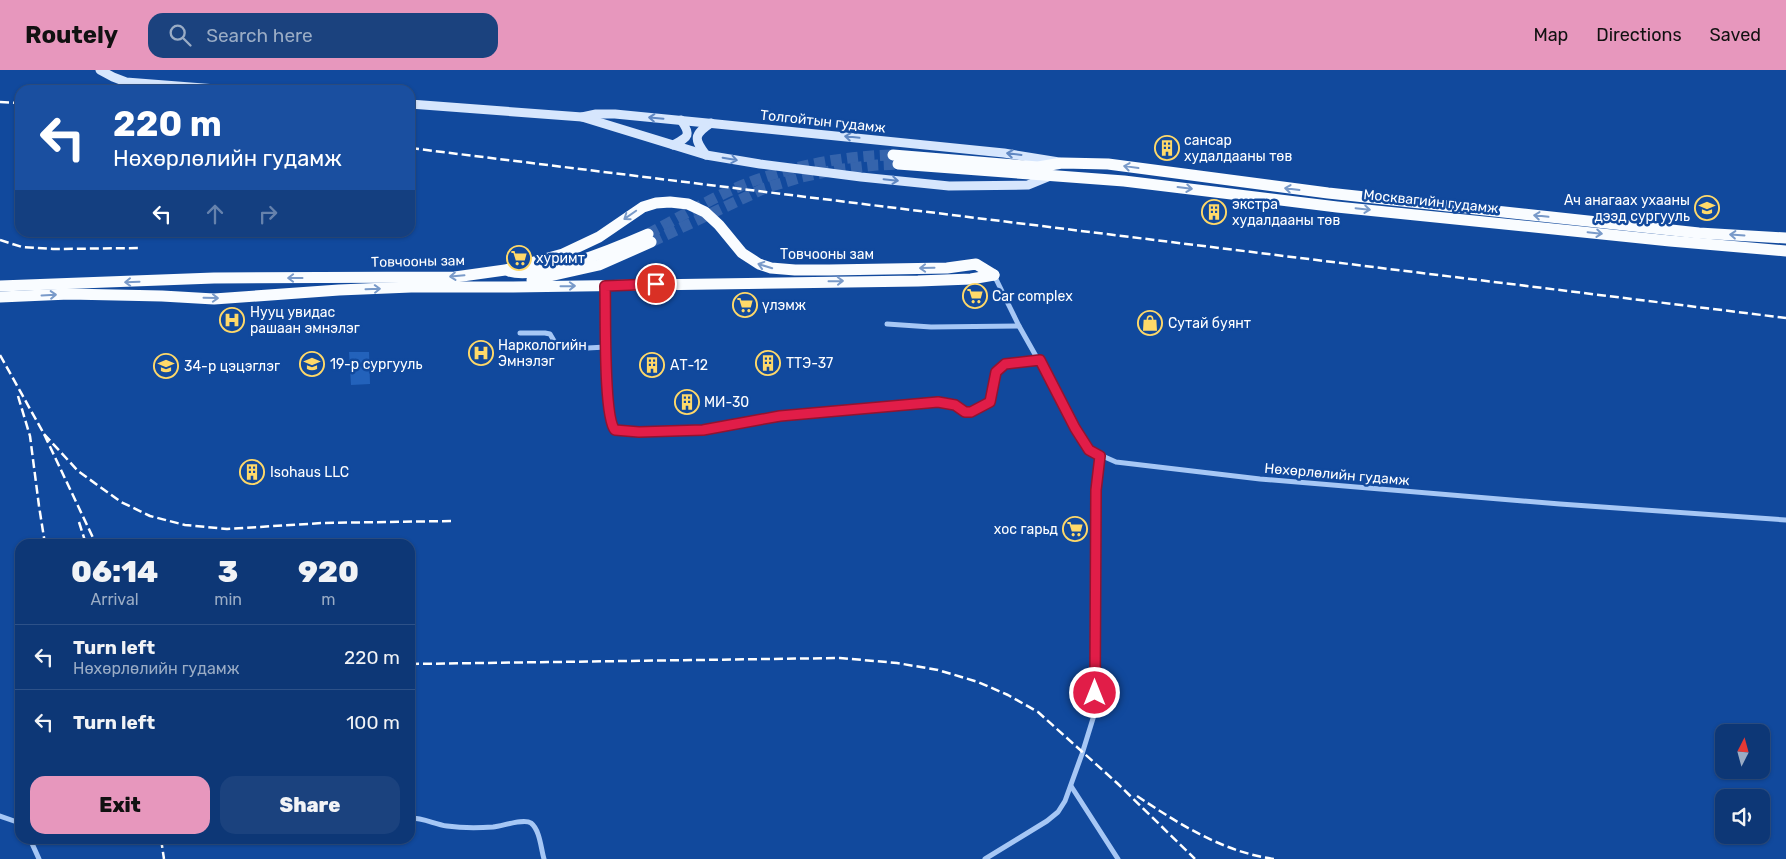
<!DOCTYPE html>
<meta charset="utf-8">
<style>
:root{--surface:#0d3776;--page:#1b427e;--text:#f1f3f6;--muted:#9aacc5;--line:#2d5188;--accent:#e797bd}
body{margin:0;font-family:Rubik,sans-serif;background:var(--page);color:var(--text);height:100vh;display:flex;flex-direction:column;font-size:19px;white-space:nowrap}
*{box-sizing:border-box;margin:0}
p{font-size:16px;color:var(--muted)}
.icon{flex:none;width:28px;height:28px;fill:none;stroke:currentColor;stroke-width:2;stroke-linecap:round;stroke-linejoin:round}
.map{position:relative;flex:1;overflow:hidden}
.details{position:absolute;left:15px;top:469px;width:400px;height:305px;display:flex;flex-direction:column;background:var(--surface);border-radius:15px;box-shadow:0 1px 4px #0004,0 0 0 1px var(--line)}
.details>*{flex:none}
.top-card{position:absolute;left:15px;top:15px;width:400px;height:152px;border-radius:15px;box-shadow:0 1px 4px #0004,0 0 0 1px var(--line);background:#1a4fa0;color:#fff;overflow:hidden}
.needle{width:32px;rotate:6deg}
.tools{position:absolute;left:1715px;top:654px;display:grid;gap:10px}
.tools a{display:grid;place-items:center;width:55px;height:55px;border-radius:10px;background:var(--surface);box-shadow:0 1px 4px #0004,0 0 0 1px var(--line);font-size:25px}
.pin{position:absolute;display:grid;place-items:center;width:42px;height:42px;color:#fff;margin:-21px;border:2px solid #fff;border-radius:50%;box-shadow:0 1px 5px #0007}
.me{position:absolute;width:55px;margin:-28px;rotate:0deg;stroke-linejoin:round;filter:drop-shadow(0 0 4px #0008)}
.turn{display:flex;align-items:center;gap:18px;height:105px;padding:0 15px;font-size:22px}
.turn .icon{width:65px;height:65px;stroke-width:2.5}
.turn b{display:block;font-size:35px;line-height:42px}
.lanes{display:flex;align-items:center;height:48px;padding:0 15px;background:#0003;justify-content:center;gap:25px;direction:ltr}
.lanes .off{opacity:.35}
.eta{display:flex;justify-content:space-evenly;align-items:center;height:85px;text-align:center}
.eta b{font-size:30px;font-weight:800;line-height:35px}
.primary-button{display:flex;gap:10px;margin-top:auto;padding:10px 15px}
.primary-button a{flex:1;height:58px;border-radius:15px;background:var(--accent);color:#111;font-size:20px;font-weight:800;line-height:58px;text-align:center}
.primary-button a+a{background:var(--page);color:var(--text)}
ul{padding:0;list-style:none}
li{display:flex;align-items:center;gap:15px;height:65px;padding:0 15px;border-top:1px solid var(--line)}
li div{flex:1}
li b{display:block;font-size:19px}
li em{font-style:normal}
header{display:flex;align-items:center;gap:30px;box-sizing:border-box;height:70px;padding:0 25px;background:var(--accent);color:#111}
header strong{font-size:24px}
nav{display:flex;gap:28px;margin-inline-start:auto;font-size:18px}
.search{width:350px;height:45px;background:var(--page);display:flex;align-items:center;gap:12px;box-sizing:border-box;padding:0 18px;border-radius:15px;color:var(--muted);font-size:19px}
.map>svg:first-child{display:block}
.green{fill:#2362bb}
.lines{fill:none;stroke-linecap:round;stroke-linejoin:round}
.trunk-tunnel{stroke:#3564ac;stroke-width:11;stroke-dasharray:11 5.5;stroke-linecap:butt}
.minor{stroke:#a6c7f5;stroke-width:5}
.secondary{stroke:#d6e6fd;stroke-width:9}
.trunk{stroke:#f9fcff;stroke-width:11}
.rail{stroke:#fff;stroke-width:2.5;stroke-dasharray:9 4;stroke-linecap:butt}
.oneway{stroke:#6088c3}
.oneway2{stroke:#799ac9}
.route-casing{stroke:#92132f;stroke-width:12}
.route{stroke:#e11d48;stroke-width:9}
.labels{text-anchor:middle;stroke-width:5;stroke-linejoin:round;paint-order:stroke}
.street-label{font-size:14px;fill:#fff;stroke:#11499d}
.poi-label{font-size:14px;fill:#fff;stroke:#11499d;text-anchor:start}
</style>
<header>
<strong>Routely</strong>
<div class="search"><svg class="icon" aria-label="search" viewBox="0 0 24 24"><circle cx="10" cy="10" r="6"/><path d="M15 15l6 6"/></svg>Search here</div>
<nav><a>Map</a><a>Directions</a><a>Saved</a></nav>
</header>
<div class="map">
<svg width="1786" height="789" viewBox="0 0 1786 789">
<rect width="100%" height="100%" fill="#11499d"/>
<polygon class="green" points="349,282 369,282 370,314 351,315"/>
<g class="lines">
<g class="trunk-tunnel">
<path d="M648 164C677 149 706 131 736 118 785 97 841 86 893 85"/>
<polyline points="651,172 765,118 802,107 835,100 877,95 898,94"/>
</g>
<g class="minor">
<polyline points="994,205 1019,256 1089,380 1116,392 1260,409 1560,434 1786,450"/>
<path d="M605 216C606 239 603 347 615 360L639 362 703 360 780 345 938 332 955 335 965 342H971L990 332 996 302 1005 294 1040 290"/>
<polyline points="887,254 931,257 1019,256"/>
<polyline points="520,263 545,263 550,264 557,276 569,279 606,277"/>
<polyline points="1071,716 1118,789"/>
<polyline points="0,746 17,752 20,755"/>
<path d="M410 748C424 748 434 754 447 756 461 758 479 758 493 757 503 756 524 748 531 753 540 760 541 779 544 789"/>
<polyline points="30,769 39,789"/>
<polyline points="985,789 1047,751 1058,742 1065,731 1082,684 1095,642 1096,420 1100,386"/>
</g>
<g class="secondary">
<polyline points="100,0 113,7 126,12 229,20"/>
<polyline points="410,34 582,47 706,85 760,94 861,107 949,116 1028,115 1050,106"/>
<polyline points="582,47 596,44 615,44 717,54 1004,83 1059,92"/>
<path d="M673 75C688 67 692 66 681 50"/>
<path d="M706 85C694 69 693 65 711 53"/>
</g>
<g class="trunk">
<polyline points="893,85 1038,97 1062,93 1108,94 1328,123 1699,163 1786,168"/>
<polyline points="898,94 1124,111 1337,137 1670,171 1786,181"/>
<path d="M509 201C539 211 618 177 648 164"/>
<polyline points="532,210 599,195 651,172"/>
<polyline points="0,216 214,208 455,207 505,200 563,184 599,167 643,137 656,133 670,132 688,134 705,142 719,155 742,183 759,194 771,198 795,200 829,200 947,198 976,194 994,205"/>
<polyline points="0,227 69,224 162,226 214,229 339,220 411,217 513,217 918,211 971,209 994,205"/>
</g>
<g class="rail">
<polyline points="0,32 20,33"/>
<polyline points="410,78 1786,248"/>
<polyline points="0,170 22,177 53,179 141,178"/>
<polyline points="0,285 44,364 96,474"/>
<polyline points="18,326 30,366 39,436 45,474"/>
<polyline points="44,364 78,401 121,432 150,446 185,455 227,459 322,453 452,451"/>
<polyline points="79,452 86,474"/>
<polyline points="410,594 840,588 897,593 938,600 978,612 1008,625 1038,642 1117,713 1195,789"/>
<path d="M1137 726C1179 754 1223 782 1274 789"/>
<polyline points="161,769 164,789"/>
</g>
</g>
<defs><path id="oneway-shaft" d="M-6 0H5M1.5-3L5.5 0L1.5 3" fill="none" stroke-width="1.6" stroke-linecap="round" stroke-linejoin="round" transform="scale(1.25)"/></defs>
<g class="oneway">
<use href="#oneway-shaft" transform="translate(656 48) rotate(-175)"/>
<use href="#oneway-shaft" transform="translate(852 67) rotate(-174)"/>
<use href="#oneway-shaft" transform="translate(1014 84) rotate(-173)"/>
<use href="#oneway-shaft" transform="translate(730 89) rotate(10)"/>
<use href="#oneway-shaft" transform="translate(891 110) rotate(6)"/>
</g>
<g class="oneway2">
<use href="#oneway-shaft" transform="translate(1131 97) rotate(-172)"/>
<use href="#oneway-shaft" transform="translate(1185 118) rotate(7)"/>
<use href="#oneway-shaft" transform="translate(1292 119) rotate(-173)"/>
<use href="#oneway-shaft" transform="translate(1363 139) rotate(6)"/>
<use href="#oneway-shaft" transform="translate(630 145) rotate(145)"/>
<use href="#oneway-shaft" transform="translate(1541 146) rotate(-174)"/>
<use href="#oneway-shaft" transform="translate(1595 163) rotate(6)"/>
<use href="#oneway-shaft" transform="translate(1737 165) rotate(-176)"/>
<use href="#oneway-shaft" transform="translate(765 196) rotate(-163)"/>
<use href="#oneway-shaft" transform="translate(927 198) rotate(179)"/>
<use href="#oneway-shaft" transform="translate(457 206) rotate(175)"/>
<use href="#oneway-shaft" transform="translate(295 208) rotate(180)"/>
<use href="#oneway-shaft" transform="translate(836 211) rotate(-1)"/>
<use href="#oneway-shaft" transform="translate(132 212) rotate(178)"/>
<use href="#oneway-shaft" transform="translate(568 216) rotate(-1)"/>
<use href="#oneway-shaft" transform="translate(373 219) rotate(-2)"/>
<use href="#oneway-shaft" transform="translate(49 225) rotate(-3)"/>
<use href="#oneway-shaft" transform="translate(211 228) rotate(1)"/>
</g>
<g class="lines">
<defs>
<path id="route" d="M656 214 605 216C606 239 603 347 615 360L639 362 703 360 780 346 938 332 955 335 965 342H971L990 332 996 302 1005 294 1040 290 1075 358 1089 380 1100 386 1096 420 1095 623"/>
</defs>
<use href="#route" class="route-casing"/>
<use href="#route" class="route"/>
</g>
<defs>
<symbol id="building-ring" viewBox="-11 -11 22 22"><circle r="9.5" fill="#11499d" stroke="#ffd969" stroke-width="1.5"/><path d="M-4-6H4V6H1V3H-1V6H-4ZM-2.5-4.3h1.7v1.8h-1.7ZM.8-4.3h1.7v1.8H.8ZM-2.5-1h1.7V.8h-1.7ZM.8-1h1.7V.8H.8Z" fill="#ffd969"/></symbol>
<symbol id="university-ring" viewBox="-11 -11 22 22"><circle r="9.5" fill="#11499d" stroke="#ffd969" stroke-width="1.5"/><path d="M0-5L7-2L0 1L-7-2ZM-4 1L0 2.5L4 1V4Q0 6-4 4Z" fill="#ffd969"/></symbol>
<symbol id="supermarket-ring" viewBox="-11 -11 22 22"><circle r="9.5" fill="#11499d" stroke="#ffd969" stroke-width="1.5"/><path d="M-6-5.5h2.5l.6 2H6L4.5 2H-2.5L-4.4-4H-6ZM-1.5 3.2a1.3 1.3 0 1 0 .1 0ZM3 3.2a1.3 1.3 0 1 0 .1 0Z" fill="#ffd969"/></symbol>
<symbol id="hospital-ring" viewBox="-11 -11 22 22"><circle r="9.5" fill="#11499d" stroke="#ffd969" stroke-width="1.5"/><path d="M-5-5h3v3.5h4V-5h3V5h-3V1.5h-4V5h-3Z" fill="#ffd969"/></symbol>
<symbol id="shop-ring" viewBox="-11 -11 22 22"><circle r="9.5" fill="#11499d" stroke="#ffd969" stroke-width="1.5"/><path d="M-5-2.5h2.3a2.7 3.5 0 0 1 5.4 0H5L5.5 6h-11ZM-1.5-2.5h3a1.5 2.3 0 0 0-3 0Z" fill="#ffd969"/></symbol>
<symbol id="school-ring" viewBox="-11 -11 22 22"><circle r="9.5" fill="#11499d" stroke="#ffd969" stroke-width="1.5"/><path d="M0-5L7-2L0 1L-7-2ZM-4 1L0 2.5L4 1V4Q0 6-4 4Z" fill="#ffd969"/></symbol>
</defs>
<g fill-rule="evenodd">
<use href="#building-ring" x="1153" y="64" width="28" height="28"/>
<use href="#university-ring" x="1693" y="124" width="28" height="28"/>
<use href="#building-ring" x="1200" y="128" width="28" height="28"/>
<use href="#supermarket-ring" x="505" y="174" width="28" height="28"/>
<use href="#supermarket-ring" x="961" y="212" width="28" height="28"/>
<use href="#supermarket-ring" x="731" y="221" width="28" height="28"/>
<use href="#hospital-ring" x="218" y="236" width="28" height="28"/>
<use href="#shop-ring" x="1136" y="239" width="28" height="28"/>
<use href="#hospital-ring" x="467" y="269" width="28" height="28"/>
<use href="#building-ring" x="754" y="279" width="28" height="28"/>
<use href="#school-ring" x="298" y="280" width="28" height="28"/>
<use href="#building-ring" x="638" y="281" width="28" height="28"/>
<use href="#school-ring" x="152" y="282" width="28" height="28"/>
<use href="#building-ring" x="673" y="318" width="28" height="28"/>
<use href="#building-ring" x="238" y="388" width="28" height="28"/>
<use href="#supermarket-ring" x="1061" y="445" width="28" height="28"/>
</g>
<g class="labels">
<g class="street-label">
<text transform="translate(823 51) rotate(6)" y="5">Толгойтын гудамж</text>
<text transform="translate(1431 131) rotate(6)" y="5">Москвагийн гудамж</text>
<text x="827" y="189">Товчооны зам</text>
<text transform="translate(418 191) rotate(-1)" y="5">Товчооны зам</text>
<text transform="translate(1337 404) rotate(5)" y="5">Нөхөрлөлийн гудамж</text>
</g>
<g class="poi-label">
<text x="1184" y="75">сансар<tspan x="1184" dy="16">худалдааны төв</tspan></text>
<text x="1690" y="135" text-anchor="end">Ач анагаах ухааны<tspan x="1690" dy="16">дээд сургууль</tspan></text>
<text x="1232" y="139">экстра<tspan x="1232" dy="16">худалдааны төв</tspan></text>
<text x="536" y="193">хуримт</text>
<text x="992" y="231">Car complex</text>
<text x="762" y="240">үлэмж</text>
<text x="250" y="247">Нууц увидас<tspan x="250" dy="16">рашаан эмнэлэг</tspan></text>
<text x="1168" y="258">Сутай буянт</text>
<text x="498" y="280">Наркологийн<tspan x="498" dy="16">Эмнэлэг</tspan></text>
<text x="786" y="298">ТТЭ-37</text>
<text x="330" y="299">19-р сургууль</text>
<text x="670" y="300">АТ-12</text>
<text x="184" y="301">34-р цэцэглэг</text>
<text x="704" y="337">МИ-30</text>
<text x="270" y="407">Isohaus LLC</text>
<text x="1058" y="464" text-anchor="end">хос гарьд</text>
</g>
</g>
</svg>
<div class="tools">
<a><svg class="needle" viewBox="-14 -14 28 28"><path d="M0-13l5 13h-10z" fill="#e53935"/><path d="M0 13l5-13h-10z" fill="#9aacc5"/></svg></a>
<a><svg class="icon" aria-label="sound" viewBox="0 0 24 24"><path d="M4 9h4l5-4v14l-5-4H4zM17 9q2 3 0 6"/></svg></a>
</div>
<div class="pin" style="left:656px;top:214px;background:#d93025"><svg class="icon" aria-label="arrive" viewBox="0 0 24 24"><path d="M6 21V4h12l-3 4 3 4H6"/></svg></div>
<svg class="me" style="left:1095px;top:623px" viewBox="-20 -20 40 40"><circle r="17" fill="#e11d48" stroke="#fff" stroke-width="3"/><path d="M0-11L8 9 0 5-8 9z" fill="#fff"/></svg>
<div class="top-card">
<div class="turn"><svg class="icon" aria-label="left" viewBox="0 0 24 24"><path d="M17 20v-9H6M10 6l-5 5 5 5"/></svg><div><b>220 m</b>Нөхөрлөлийн гудамж</div></div>
<div class="lanes"><svg class="icon" aria-label="left" viewBox="0 0 24 24"><path d="M17 20v-9H6M10 6l-5 5 5 5"/></svg><svg class="icon off" aria-label="ahead" viewBox="0 0 24 24"><path d="M12 20V5M6 11l6-6 6 6"/></svg><svg class="icon off" aria-label="right" viewBox="0 0 24 24"><path d="M7 20v-9h11M14 6l5 5-5 5"/></svg></div>
</div>
<section class="details">
<div class="eta">
<div><b>06:14</b><p>Arrival</p></div>
<div><b>3</b><p>min</p></div>
<div><b>920</b><p>m</p></div>
</div>
<ul>
<li><svg class="icon" aria-label="left" viewBox="0 0 24 24"><path d="M17 20v-9H6M10 6l-5 5 5 5"/></svg><div><b>Turn left</b><p>Нөхөрлөлийн гудамж</p></div><em>220 m</em></li>
<li><svg class="icon" aria-label="left" viewBox="0 0 24 24"><path d="M17 20v-9H6M10 6l-5 5 5 5"/></svg><div><b>Turn left</b></div><em>100 m</em></li>
</ul>
<div class="primary-button"><a>Exit</a><a>Share</a></div>
</section>
</div>
